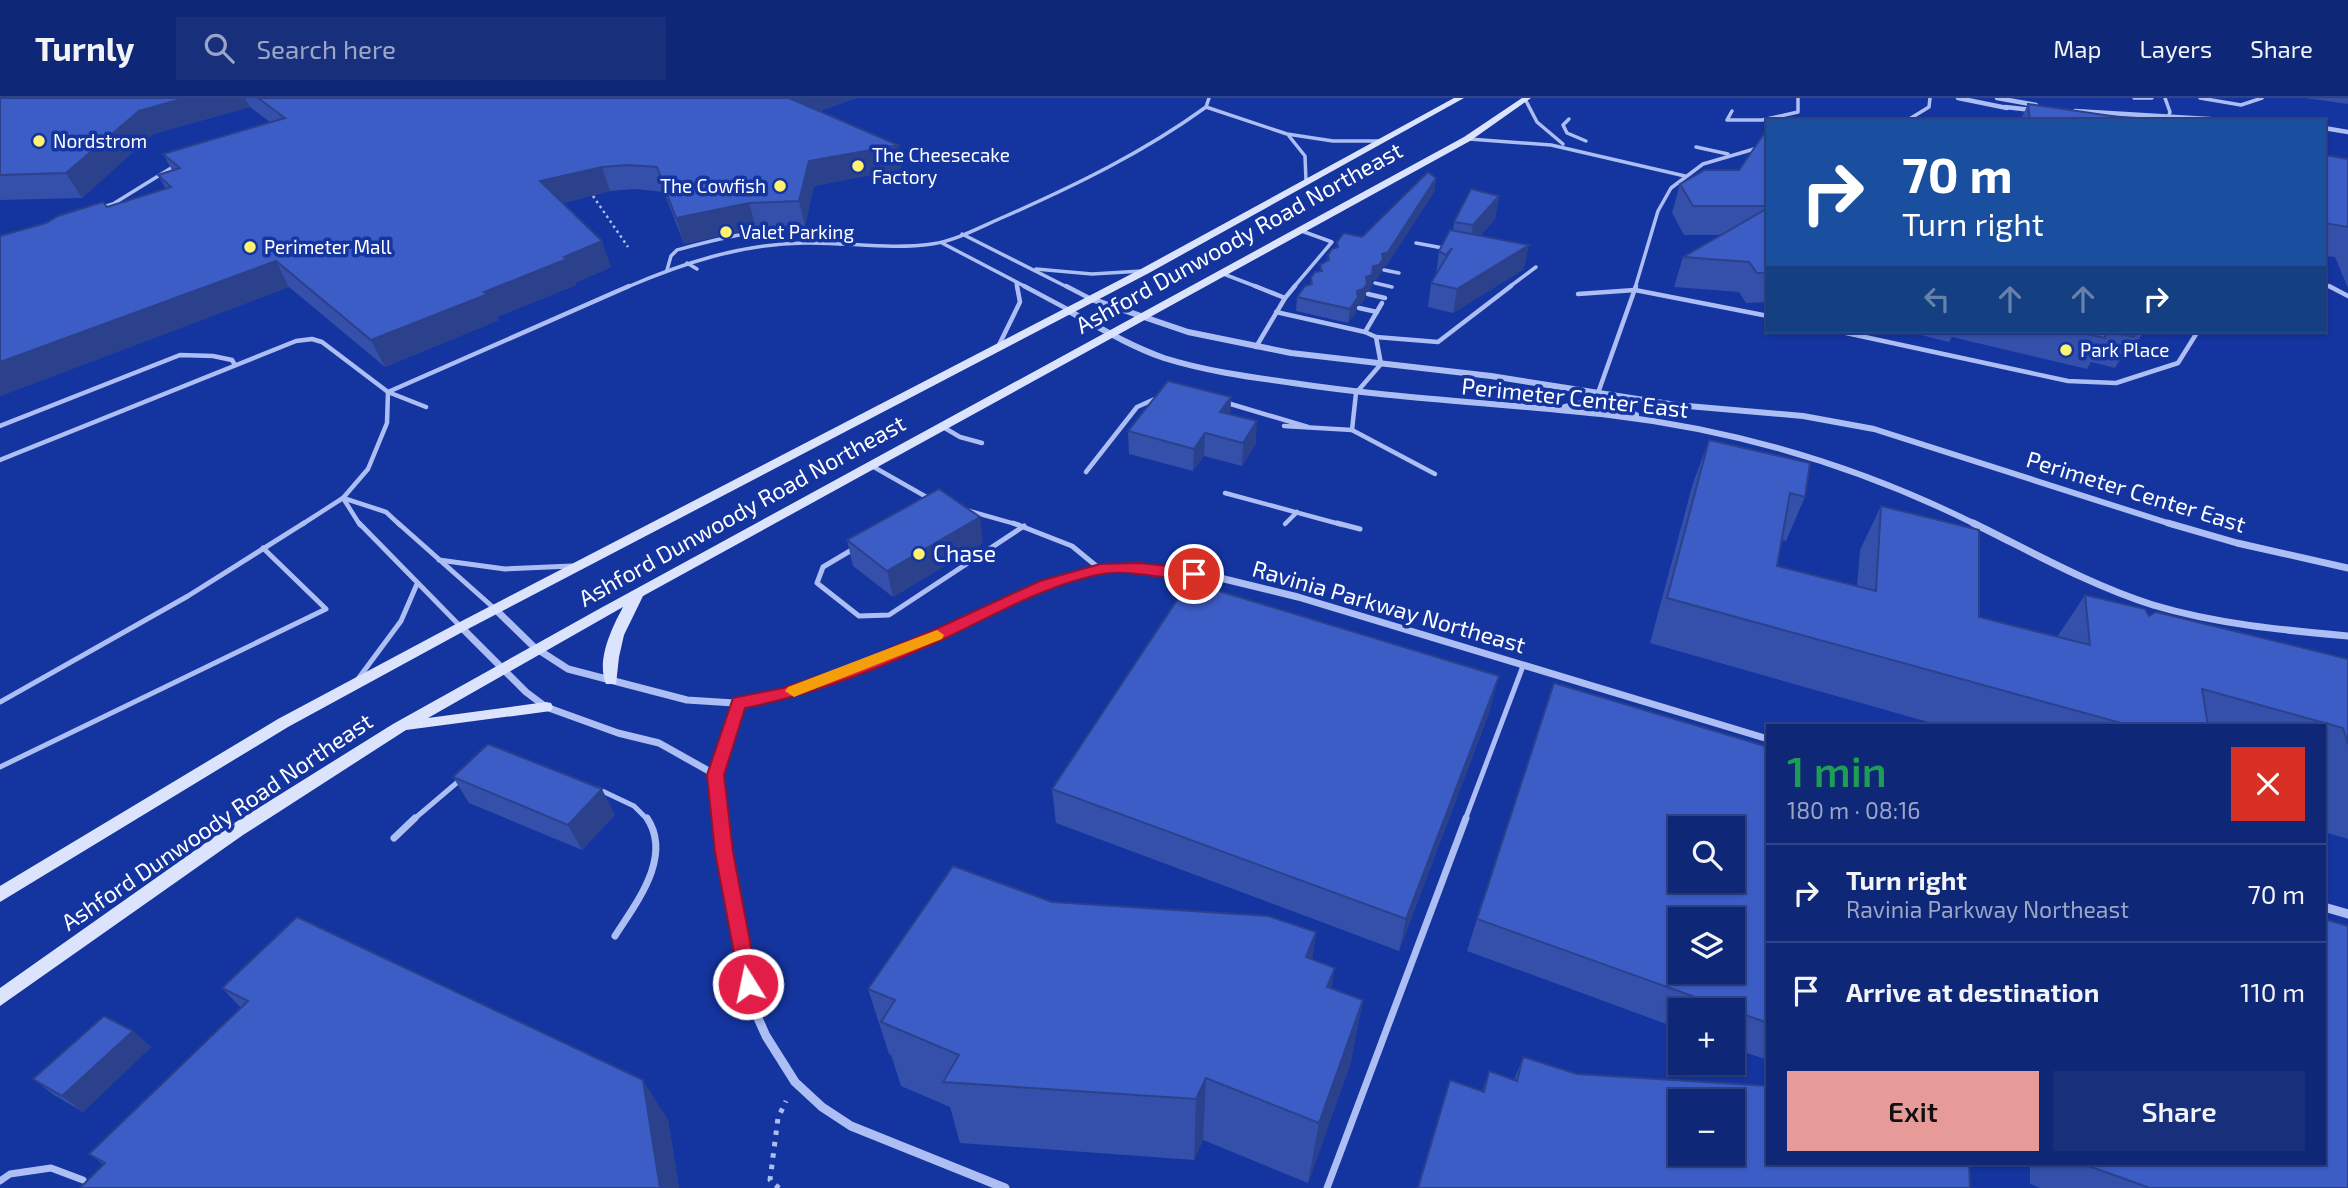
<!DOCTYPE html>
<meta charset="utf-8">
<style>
:root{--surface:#0f2777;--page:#182f7c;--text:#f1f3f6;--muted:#9ba5c6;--line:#2f4489;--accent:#e69b98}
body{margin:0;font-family:"Exo 2",sans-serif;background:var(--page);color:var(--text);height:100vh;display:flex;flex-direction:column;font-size:26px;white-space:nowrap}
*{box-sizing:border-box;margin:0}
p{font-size:23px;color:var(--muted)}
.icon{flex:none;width:38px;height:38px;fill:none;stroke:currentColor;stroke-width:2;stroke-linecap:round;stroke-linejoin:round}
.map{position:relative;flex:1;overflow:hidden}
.drawer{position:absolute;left:1766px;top:626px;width:560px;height:441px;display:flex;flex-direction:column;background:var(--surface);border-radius:0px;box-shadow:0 2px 5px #0004,0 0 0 2px var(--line)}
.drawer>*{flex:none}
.banner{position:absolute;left:1766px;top:21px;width:560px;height:214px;border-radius:0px;box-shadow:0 2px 5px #0004,0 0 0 2px var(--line);background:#1a4fa0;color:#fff;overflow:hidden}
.buttons{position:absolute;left:1668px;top:718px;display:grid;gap:14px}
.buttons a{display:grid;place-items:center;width:77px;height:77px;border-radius:0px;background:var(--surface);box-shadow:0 2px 5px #0004,0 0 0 2px var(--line);font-size:35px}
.pin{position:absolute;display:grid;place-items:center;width:60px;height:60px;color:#fff;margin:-30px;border:4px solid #fff;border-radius:50%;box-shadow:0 2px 7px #0007}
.me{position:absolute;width:77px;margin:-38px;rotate:350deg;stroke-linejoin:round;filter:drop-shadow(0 0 5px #0008)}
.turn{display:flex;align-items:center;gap:24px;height:147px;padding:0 21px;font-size:32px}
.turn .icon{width:91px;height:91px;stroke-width:2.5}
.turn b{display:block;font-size:49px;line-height:60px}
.lanes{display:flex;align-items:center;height:66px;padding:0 21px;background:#0003;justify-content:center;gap:35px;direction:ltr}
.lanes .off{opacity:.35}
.round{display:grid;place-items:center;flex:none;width:74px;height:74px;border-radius:0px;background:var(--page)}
.head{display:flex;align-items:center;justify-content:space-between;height:119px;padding:0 21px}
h1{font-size:42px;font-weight:600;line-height:52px;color:#1e9e55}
.button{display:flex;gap:14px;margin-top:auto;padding:14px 21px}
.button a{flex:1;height:80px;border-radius:0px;background:var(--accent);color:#111;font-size:28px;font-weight:600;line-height:80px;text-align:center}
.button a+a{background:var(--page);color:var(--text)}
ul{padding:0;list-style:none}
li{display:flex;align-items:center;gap:21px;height:98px;padding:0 21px;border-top:2px solid var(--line)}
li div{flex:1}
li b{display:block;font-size:26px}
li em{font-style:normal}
header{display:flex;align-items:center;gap:42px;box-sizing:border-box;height:98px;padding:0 35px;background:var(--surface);border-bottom:2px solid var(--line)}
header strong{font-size:33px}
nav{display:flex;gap:38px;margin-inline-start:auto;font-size:24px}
.search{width:490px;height:63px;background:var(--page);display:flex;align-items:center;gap:18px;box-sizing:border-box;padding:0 24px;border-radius:0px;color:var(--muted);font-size:26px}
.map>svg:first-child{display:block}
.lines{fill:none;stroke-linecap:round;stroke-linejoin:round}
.path-far1{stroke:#acbef4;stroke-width:2.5;stroke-dasharray:2.5 3.5;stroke-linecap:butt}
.path{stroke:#acbef4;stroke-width:5;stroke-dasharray:4.5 7;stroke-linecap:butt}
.service-far3{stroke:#acbef4;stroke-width:3.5}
.service-far2{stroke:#acbef4;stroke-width:4.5}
.service-far1{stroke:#acbef4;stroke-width:5}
.service{stroke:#acbef4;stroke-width:7}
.minor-far3{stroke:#acbef4;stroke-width:4.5}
.minor-far2{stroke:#acbef4;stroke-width:6}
.minor-far1{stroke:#acbef4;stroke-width:7}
.minor{stroke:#acbef4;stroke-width:9}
.secondary{fill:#dce4fd;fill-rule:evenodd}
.wall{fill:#3450aa}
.shaded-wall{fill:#2b418b}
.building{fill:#3d5dc6;stroke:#2b418b;stroke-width:2;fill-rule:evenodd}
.route{fill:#e11d48;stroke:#92132f;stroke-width:2}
.slow{fill:#f59e0b}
.poi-dot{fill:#fff36f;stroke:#14349f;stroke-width:2.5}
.labels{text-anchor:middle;stroke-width:7;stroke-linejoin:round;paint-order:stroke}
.far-poi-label{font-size:19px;fill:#fff;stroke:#14349f;text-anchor:start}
.street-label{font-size:23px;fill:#fff;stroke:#14349f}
.poi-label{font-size:23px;fill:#fff;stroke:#14349f;text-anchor:start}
</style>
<header>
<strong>Turnly</strong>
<div class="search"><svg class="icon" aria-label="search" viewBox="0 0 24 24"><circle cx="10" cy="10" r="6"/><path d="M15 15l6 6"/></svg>Search here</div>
<nav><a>Map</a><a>Layers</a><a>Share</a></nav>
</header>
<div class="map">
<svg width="2348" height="1090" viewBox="0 0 2348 1090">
<rect width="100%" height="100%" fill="#14349f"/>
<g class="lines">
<polyline class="path-far1" points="593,98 628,149"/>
<polyline class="path" points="779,1090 770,1082 778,1020 786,1003"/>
<g class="service-far3">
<polyline points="2134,0 2152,0"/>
<polyline points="2165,0 2170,14 2168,20"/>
<polyline points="2200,0 2241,7 2262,0"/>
<polyline points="1525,1 1537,24 1563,46"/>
<polyline points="1206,9 1287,36 1333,43 1380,43"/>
<polyline points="1732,13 1727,22 1762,22 1798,14 1798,0"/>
<polyline points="1569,21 1563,27 1567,35 1586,43"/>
<polyline points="1906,23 1929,9 1930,0"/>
<polyline points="1289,38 1305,58 1306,83"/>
<polyline points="1469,41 1551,47 1685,78"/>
<polyline points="1696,49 1728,56"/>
<polyline points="103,109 113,106 176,67"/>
<polyline points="962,136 1069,190"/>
<polyline points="942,145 1028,190"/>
<polyline points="1416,145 1448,151"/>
<polyline points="687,165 697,171"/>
<polyline points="1036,171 1092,176 1142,173"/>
<path d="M667 172 671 158 677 152C729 138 783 123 836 139L840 146"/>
<polyline points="1384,172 1399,175"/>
<polyline points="1221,175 1260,190"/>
<polyline points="1016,184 1017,190"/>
<polyline points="1375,185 1392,189"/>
<polyline points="2324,186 2332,190"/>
<path d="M625 190C683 165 741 146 804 145 847 144 889 152 932 146 958 142 982 128 1006 118 1076 87 1144 54 1206 9L1209 0"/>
<polyline points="1293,190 1332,144 1299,132"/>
<polyline points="1508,190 1536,169"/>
<polyline points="1635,190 1658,113 1671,90 1703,66 1768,47"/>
</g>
<g class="service-far2">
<polyline points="1024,188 1069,212"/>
<polyline points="1066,188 1091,201"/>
<polyline points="1255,188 1285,200 1295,188"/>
<polyline points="2329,188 2348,198"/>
<polyline points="1368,196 1385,200"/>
<polyline points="1578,196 1635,192 1768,218"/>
<polyline points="1382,205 1365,234 1376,239 1381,266 1356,295 1352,332 1435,376"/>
<polyline points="1359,210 1377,214"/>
<polyline points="1276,214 1365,234"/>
<polyline points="1837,233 2068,283 2116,285 2178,265 2198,233"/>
<polyline points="1376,239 1438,244 1511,188"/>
<polyline points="998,249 1020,204 1017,188"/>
<polyline points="1256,249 1285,200"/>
<polyline points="1598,295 1636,188"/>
<polyline points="1224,304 1308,329"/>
<polyline points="0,328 180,257 213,258 232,262 235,267"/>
<polyline points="1284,328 1352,332"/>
<polyline points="943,329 960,339 982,345"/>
<polyline points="0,362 296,243 312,241 322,244 388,294 426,309"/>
<polyline points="872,368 930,401"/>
<polyline points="1086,374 1137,309 1157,300"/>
<polyline points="1225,395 1343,427"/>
<polyline points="343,400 386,414 400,427"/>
<polyline points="343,400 360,427"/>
<polyline points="966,412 1019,427"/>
<polyline points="1285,426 1297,414"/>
<polyline points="301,427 343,400 368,371 387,325 388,294 629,188"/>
</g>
<g class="service-far1">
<polyline points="359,425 461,529"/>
<polyline points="398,425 495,511"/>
<polyline points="1013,425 1072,448 1100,471"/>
<polyline points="1337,425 1360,431"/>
<polyline points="855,450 823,469 817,485 859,518 889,517 1024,428"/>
<polyline points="439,462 505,471 572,468"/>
<polyline points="358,581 401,523 417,486"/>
<polyline points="0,604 188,498 304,425"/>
<polyline points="0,669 326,511 263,450"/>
<polyline points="598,691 634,708 648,722"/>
<polyline points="413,722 460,682"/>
<polyline points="1465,722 1523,568"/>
</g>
<g class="service">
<polyline points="394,740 415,720"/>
<path d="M615 838C636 805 673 759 647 720"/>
<polyline points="0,1083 10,1076 51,1070 83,1082"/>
<polyline points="1327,1090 1466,720"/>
</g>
<g class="minor-far3">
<polyline points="1958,0 2007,10"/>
<polyline points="1997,0 2036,7"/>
<polyline points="2005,9 2032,12"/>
<polyline points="2075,13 2242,23"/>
<polyline points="2324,30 2348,34"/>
</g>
<g class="minor-far2">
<polyline points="1091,201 1188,234 1291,255 1491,278 1676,307 1803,318 1874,331 2174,427"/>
<path d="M1069 213C1100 230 1130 248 1164 260 1205 273 1250 279 1293 285 1398 301 1504 305 1609 317 1737 332 1861 369 1977 427"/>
<polyline points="1565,309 1587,304 1598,295 1609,305 1636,317"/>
</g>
<g class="minor-far1">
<path d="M1973 425C2032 454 2090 487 2153 507 2216 526 2282 532 2348 538"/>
<polyline points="2168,425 2237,445 2348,470"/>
<polyline points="495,511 534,549 568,571 687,602 734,605 796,593 859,571 1060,481 1101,471 1137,469 1175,472 1216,479 1298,499 1768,641"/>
<polyline points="461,529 526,594 546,609 618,635 659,645 716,677"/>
<polyline points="721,722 716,677 739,605"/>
</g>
<g class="minor">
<polyline points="720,720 724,754 753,909 766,938 795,984 822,1009 851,1028 1005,1090"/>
<polyline points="2324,809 2348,816"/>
</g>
<g class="secondary">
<polygon points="1454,0 1464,0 1149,175 466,532 288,629 0,804 0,788 278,621 456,526 1141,171"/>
<path d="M1522 0H1531L1470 43 643 498 624 537 619 559 616 586H606C596 562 612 530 623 509L428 620 546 604 551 605 553 609 551 613 406 632 243 737 0 908V890L231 727 393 626 599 511 1464 39Z"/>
</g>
</g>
<g class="wall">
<polygon points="0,0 856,0 820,13 898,47 901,71 814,88 805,128 756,130 684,146 664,94 635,91 610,93 563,105 611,169 575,185 576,187 497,219 499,222 385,269 289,189 0,298 0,138 107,109 166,91 158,77 172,72 163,56 270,24 250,9 153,36 82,100 0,102"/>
<polygon points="2305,0 2348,0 2348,6"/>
<polygon points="2028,6 2146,23 2020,23"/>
<polygon points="1768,33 1768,204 1746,205 1739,194 1674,189 1683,159 1722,137 1684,137 1672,115 1680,86 1739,72"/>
<polygon points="2324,57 2348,61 2348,190 2335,159 2324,158"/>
<polygon points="1436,80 1434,94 1386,168 1382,169 1381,175 1377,181 1372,182 1371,192 1366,193 1365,200 1361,206 1357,207 1356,214 1348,225 1296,213 1297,199 1310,187 1311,180 1320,174 1320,167 1327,163 1328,157 1337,150 1337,144 1362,139"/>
<polygon points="1499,98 1495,121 1480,138 1524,171 1453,215 1428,209 1431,185 1436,177 1439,153 1453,132 1454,124"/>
<polygon points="1905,233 2144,233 2133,251 2127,250 2115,270 2091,264 2087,271 1952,239 1949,244"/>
<polygon points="1231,299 1230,316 1256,345 1242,368 1204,358 1193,373 1129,356 1128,333"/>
<polygon points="1709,342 1805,399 1786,443 1782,442 1777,468 1857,488 1860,452 1881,408 1979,519 2057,539 2085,497 2149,518 2348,561 2348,741 2324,734 2324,628 1942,628 1650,545 1693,385"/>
<polygon points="847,442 983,445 893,499 853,468"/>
<polygon points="1490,612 1399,853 1056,725 1052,691"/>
<polygon points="1768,649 1768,962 1732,950 1732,912 1680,912 1680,931 1467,853 1477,821"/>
<polygon points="453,679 615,717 582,752 469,705"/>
<polygon points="1316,834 1312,862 1331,891 1363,902 1350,967 1308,1085 1203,1042 1194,1062 960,1045 950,1009 901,988 891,957 889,956 868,891"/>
<polygon points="222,890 668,1022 679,1090 80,1090 104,1067 89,1056 241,910"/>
<polygon points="133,933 151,949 83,1014 54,997 33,981"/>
<polygon points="1523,959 1577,976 1970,1090 1417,1090 1450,982 1482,994 1489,973 1514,982"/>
<polygon points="2030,1066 2324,1066 2348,1090 2040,1090 2030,1086"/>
</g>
<g class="shaded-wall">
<polygon points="185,0 245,0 250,9 153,36 82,100 66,75 139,13"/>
<polygon points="789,0 856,0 794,23"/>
<polygon points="898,47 901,71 814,88 805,128 799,103 809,63"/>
<polygon points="602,69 610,93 549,108 540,83"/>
<polygon points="1436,80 1434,94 1386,168 1382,169 1381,175 1377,181 1372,182 1371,192 1366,193 1365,200 1361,206 1357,207 1356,214 1348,225 1350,211 1357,193"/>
<polygon points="1499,98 1495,121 1469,151 1473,127"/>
<polygon points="749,105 756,130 684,146 676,120"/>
<polygon points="602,143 611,169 575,185 576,187 497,219 499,222 385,269 371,242"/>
<polygon points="1529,147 1524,171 1453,215 1457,191"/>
<polygon points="276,163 289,189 0,298 0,264"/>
<polygon points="1231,299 1230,321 1220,314"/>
<polygon points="1257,323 1256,345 1242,368 1243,345"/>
<polygon points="1205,335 1204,358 1193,373 1194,351"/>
<polygon points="980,419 983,445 893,499 887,473"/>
<polygon points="1499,578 1490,612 1399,853 1406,821"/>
<polygon points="602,691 615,717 582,752 568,727"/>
<polygon points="1316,834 1307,901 1306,859"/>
<polygon points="1335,870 1324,935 1327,889"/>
<polygon points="1363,902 1350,967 1308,1085 1319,1025"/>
<polygon points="133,933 151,949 83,1014 62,998"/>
<polygon points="1206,980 1203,1042 1194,1062 1196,1001"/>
<polygon points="643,982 668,1022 679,1090 660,1090"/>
</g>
<g class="building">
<polygon points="0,0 185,0 139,13 66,75 0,77"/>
<polygon points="258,0 789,0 898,47 809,63 799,103 749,105 676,120 657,69 628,67 602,69 540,83 602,143 564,159 567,161 484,194 488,196 371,242 276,163 0,264 0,138 46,125 58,118 103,104 107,109 171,89 158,77 180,70 163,56 285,20"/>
<polygon points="2028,6 2146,23 2030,23"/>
<polygon points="1766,33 1768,33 1768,108 1693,108 1680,86 1705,72 1739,72"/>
<polygon points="2324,57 2348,61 2348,129 2324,125"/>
<polygon points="1428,74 1436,80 1388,154 1382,156 1383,161 1379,167 1373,168 1372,177 1366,179 1367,186 1363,191 1357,193 1358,199 1350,211 1297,199 1305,188 1312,186 1311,180 1315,174 1322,173 1320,167 1329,162 1328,157 1332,151 1338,149 1337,144 1344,135 1362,139"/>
<polygon points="1471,91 1499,98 1473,127 1454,124"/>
<polygon points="1768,110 1768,175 1757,175 1749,164 1683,159"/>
<polygon points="1450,132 1529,147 1457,191 1431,185 1452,150 1446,157 1439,153"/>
<polygon points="2074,233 2106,233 2105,240"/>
<polygon points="2106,233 2134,233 2134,239"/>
<polygon points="1168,283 1231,299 1220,314 1257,323 1243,345 1205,335 1194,351 1128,333"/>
<polygon points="1709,342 1810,365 1805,399 1790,395 1777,468 1876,493 1881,408 1979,432 1979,519 2090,547 2085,497 2145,511 2149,518 2156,514 2348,561 2348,646 2343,630 2202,591 2208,628 2132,628 1667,500"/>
<polygon points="939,391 980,419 887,473 847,442"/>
<polygon points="1189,484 1499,578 1406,821 1052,691"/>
<path d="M1554 585 1768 649V925L1477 821ZM1680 730H1732V782H1680ZM1680 821H1732V873H1680Z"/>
<polygon points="488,646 602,691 568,727 453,679"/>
<polygon points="953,768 1052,804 1268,818 1316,834 1306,859 1335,870 1327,889 1363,902 1319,1025 1206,980 1196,1001 943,984 959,957 881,924 895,902 868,891"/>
<polygon points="297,819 643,982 660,1090 80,1090 105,1065 89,1056 248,903 222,890"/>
<polygon points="2324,821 2348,828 2348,1090 2150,1090 2083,1066 2324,1066"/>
<polygon points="104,918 133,933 62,998 33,981"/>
<path d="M1523 959 1577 976 1768 988V1066H1969L1970 1090H1418L1450 982 1484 994 1489 973 1517 983ZM1680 1003H1732V1055H1680Z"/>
</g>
<path class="route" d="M1140 465 1194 471 1201 476C1198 480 1199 480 1193 481 1161 482 1129 470 1097 477 1045 488 998 515 950 538 885 568 816 596 745 610L724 677 733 754 758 886 755 892 748 895 741 892 715 754 707 677 733 600 783 590 851 567 936 531 1040 483 1100 466Z"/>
<polygon class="slow" points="937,532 944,537 942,541 799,597 794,599 785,593 788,589"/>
<g class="poi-dot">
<circle cx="39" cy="43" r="7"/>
<circle cx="858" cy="68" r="7"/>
<circle cx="780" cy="88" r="7"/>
<circle cx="726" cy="134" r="7"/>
<circle cx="250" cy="149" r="7"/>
<circle cx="2066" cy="252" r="7"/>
<circle cx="919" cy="456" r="7"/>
</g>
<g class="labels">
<g class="far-poi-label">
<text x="53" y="50">Nordstrom</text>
<text x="872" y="64">The Cheesecake<tspan x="872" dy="22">Factory</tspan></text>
<text x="766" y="95" text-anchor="end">The Cowfish</text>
<text x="740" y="141">Valet Parking</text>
<text x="264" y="156">Perimeter Mall</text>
<text x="2080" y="259">Park Place</text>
</g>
<g class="street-label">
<text transform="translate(1239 140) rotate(-29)" y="8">Ashford Dunwoody Road Northeast</text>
<text transform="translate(1575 300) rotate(6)" y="8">Perimeter Center East</text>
<text transform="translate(2136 394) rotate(17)" y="8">Perimeter Center East</text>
<text transform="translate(742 413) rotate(-29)" y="8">Ashford Dunwoody Road Northeast</text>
<text transform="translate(1389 509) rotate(16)" y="8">Ravinia Parkway Northeast</text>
<text transform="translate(217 724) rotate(-34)" y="8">Ashford Dunwoody Road Northeast</text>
</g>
<g class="poi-label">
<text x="933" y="464">Chase</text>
</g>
</g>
</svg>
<div class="buttons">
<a><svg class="icon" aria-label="search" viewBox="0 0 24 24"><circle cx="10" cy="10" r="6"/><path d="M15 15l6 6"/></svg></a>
<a><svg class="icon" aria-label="layers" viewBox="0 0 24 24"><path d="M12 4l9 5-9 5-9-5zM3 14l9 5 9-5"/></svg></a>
<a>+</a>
<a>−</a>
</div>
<div class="pin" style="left:1194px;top:476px;background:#d93025"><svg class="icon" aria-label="arrive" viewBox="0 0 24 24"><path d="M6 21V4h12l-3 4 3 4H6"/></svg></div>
<svg class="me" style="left:748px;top:886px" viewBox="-20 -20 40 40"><circle r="17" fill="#e11d48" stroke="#fff" stroke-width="3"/><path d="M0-11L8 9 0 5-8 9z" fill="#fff"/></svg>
<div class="banner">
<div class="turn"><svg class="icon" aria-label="right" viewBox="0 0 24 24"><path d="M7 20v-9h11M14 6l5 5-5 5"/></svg><div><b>70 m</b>Turn right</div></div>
<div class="lanes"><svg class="icon off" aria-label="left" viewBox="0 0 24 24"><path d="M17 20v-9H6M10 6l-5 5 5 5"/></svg><svg class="icon off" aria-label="ahead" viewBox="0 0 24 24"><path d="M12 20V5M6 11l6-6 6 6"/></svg><svg class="icon off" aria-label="ahead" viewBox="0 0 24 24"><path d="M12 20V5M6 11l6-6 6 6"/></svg><svg class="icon" aria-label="right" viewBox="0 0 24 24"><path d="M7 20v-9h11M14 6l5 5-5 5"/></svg></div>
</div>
<section class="drawer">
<div class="head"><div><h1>1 min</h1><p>180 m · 08:16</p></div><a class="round" style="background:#d93025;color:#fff"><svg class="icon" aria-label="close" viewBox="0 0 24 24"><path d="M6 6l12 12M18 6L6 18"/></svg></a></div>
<ul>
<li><svg class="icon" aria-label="right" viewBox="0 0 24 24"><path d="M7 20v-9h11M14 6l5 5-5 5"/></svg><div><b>Turn right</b><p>Ravinia Parkway Northeast</p></div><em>70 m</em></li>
<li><svg class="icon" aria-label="arrive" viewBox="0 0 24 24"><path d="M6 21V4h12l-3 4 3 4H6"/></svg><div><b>Arrive at destination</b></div><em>110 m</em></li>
</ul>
<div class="button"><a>Exit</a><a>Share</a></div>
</section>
</div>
